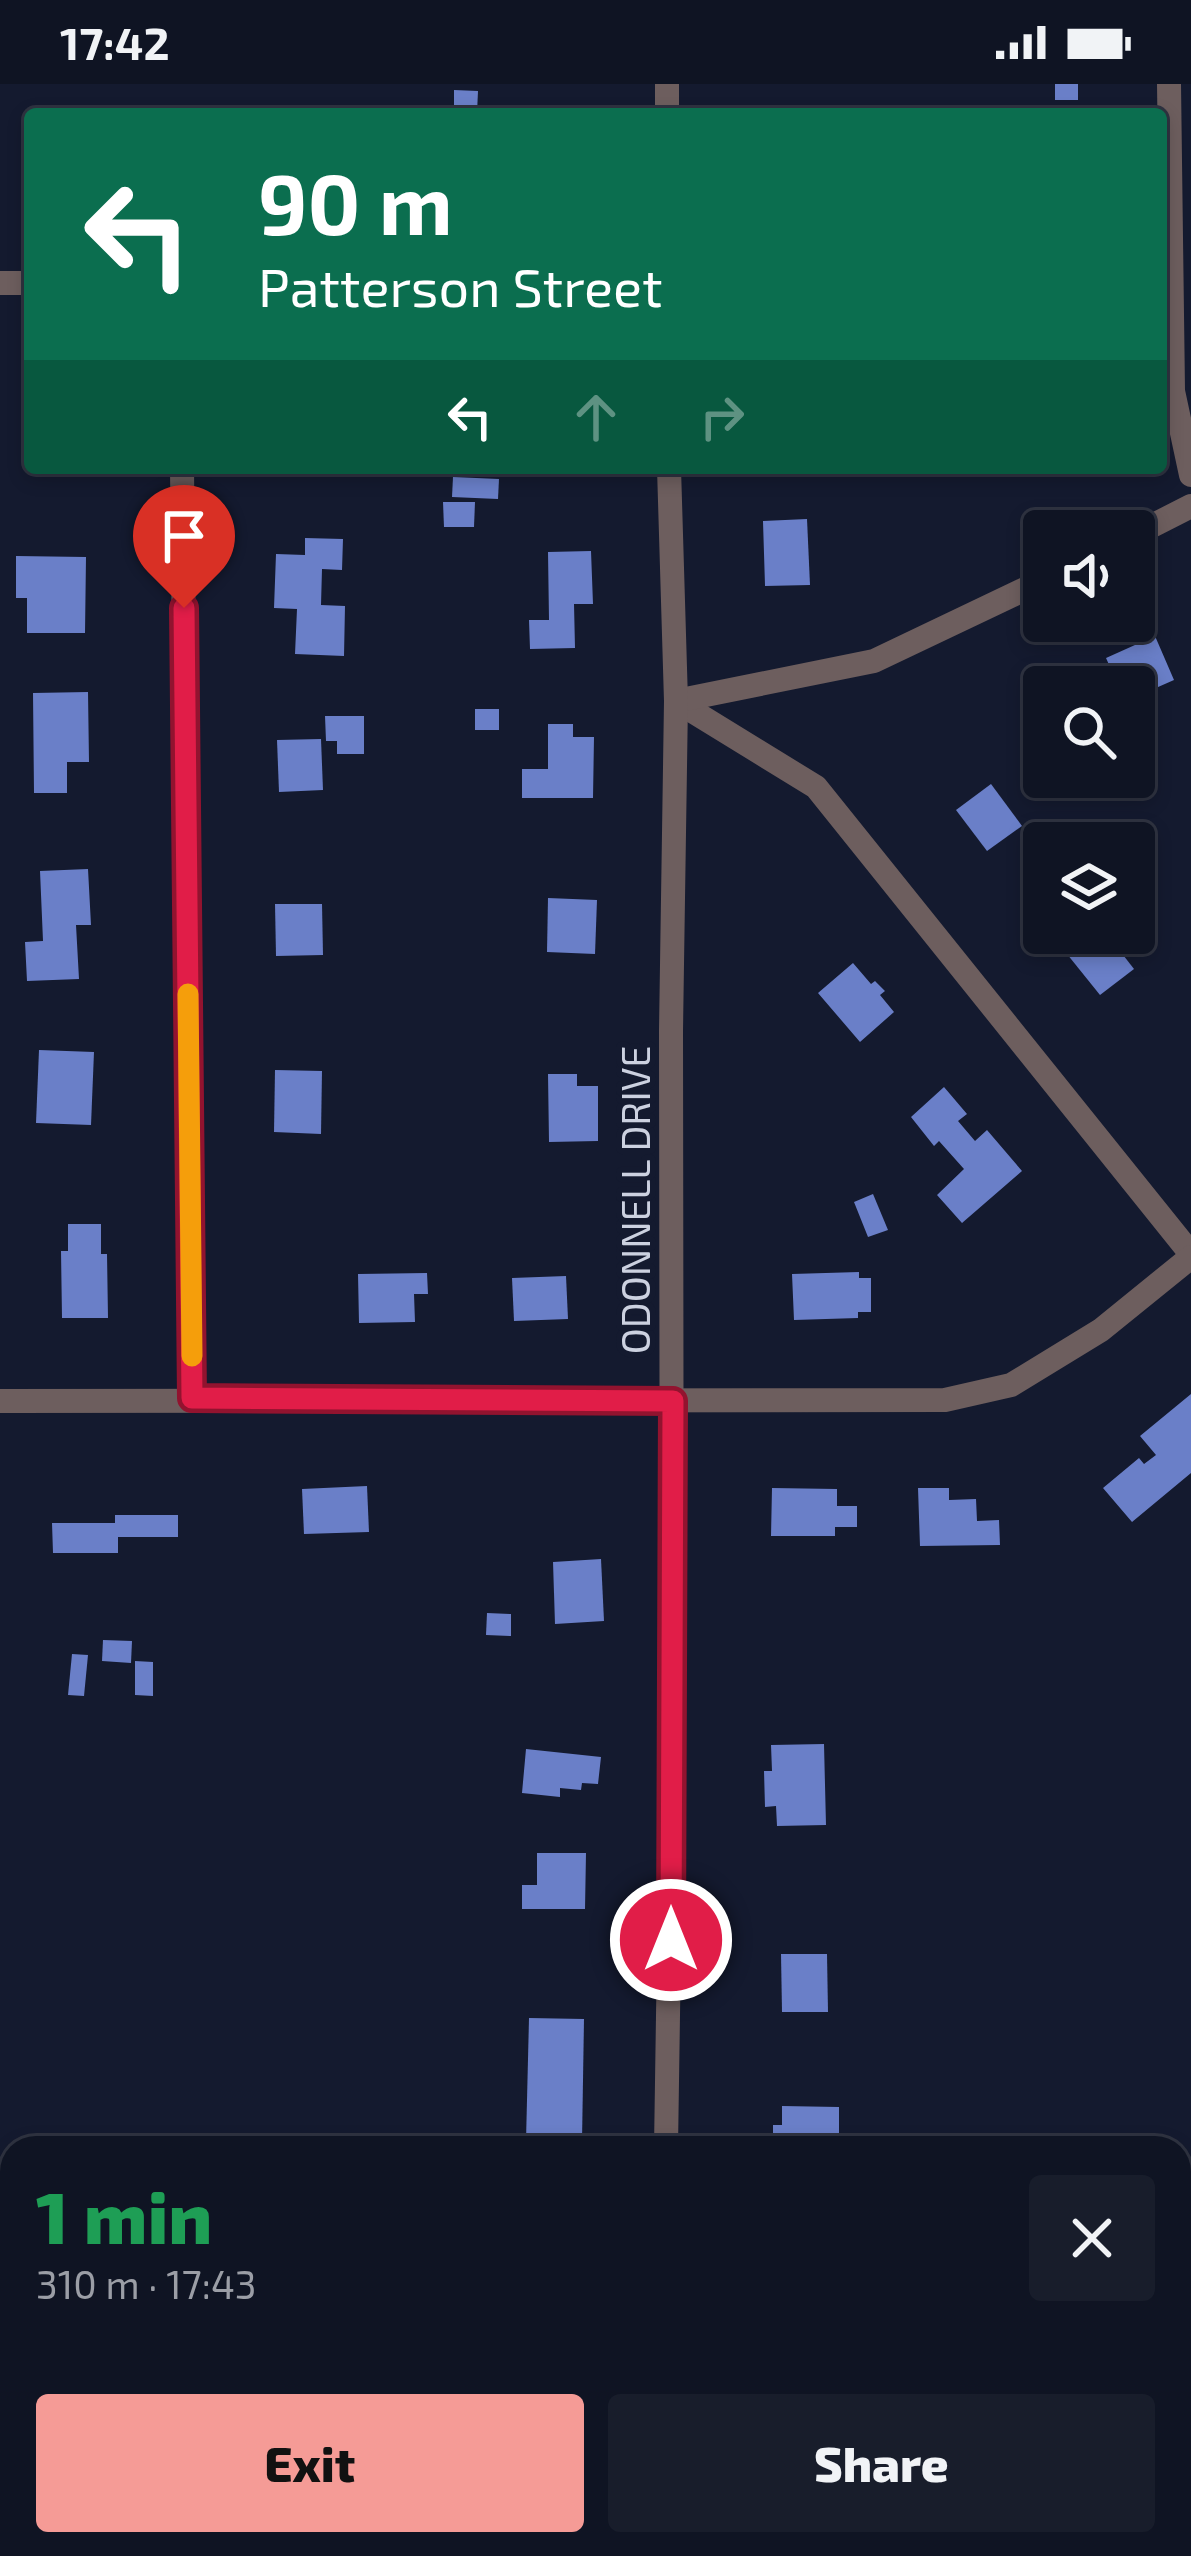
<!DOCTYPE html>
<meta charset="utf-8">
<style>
:root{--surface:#0f1423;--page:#181d2b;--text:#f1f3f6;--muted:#9b9ea6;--line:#2f3341;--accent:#f59b96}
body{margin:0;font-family:"Exo 2",sans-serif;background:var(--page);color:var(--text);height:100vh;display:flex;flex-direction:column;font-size:45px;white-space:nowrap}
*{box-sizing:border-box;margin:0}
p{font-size:39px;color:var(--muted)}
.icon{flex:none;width:66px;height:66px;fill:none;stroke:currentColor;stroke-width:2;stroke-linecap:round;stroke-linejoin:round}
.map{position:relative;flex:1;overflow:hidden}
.sheet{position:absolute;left:0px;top:2052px;width:1191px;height:420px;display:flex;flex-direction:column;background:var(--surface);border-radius:36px 36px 0 0;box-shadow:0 6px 18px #0003,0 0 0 3px var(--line)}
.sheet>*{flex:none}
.banner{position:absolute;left:24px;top:24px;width:1143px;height:366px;border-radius:12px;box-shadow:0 6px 18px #0003,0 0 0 3px var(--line);background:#0b6e4f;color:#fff;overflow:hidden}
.tools{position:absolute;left:1023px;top:426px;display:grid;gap:24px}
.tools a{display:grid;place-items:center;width:132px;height:132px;border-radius:12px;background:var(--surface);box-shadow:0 6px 18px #0003,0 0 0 3px var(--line);font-size:60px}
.pin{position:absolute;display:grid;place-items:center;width:102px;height:102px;color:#fff;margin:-123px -51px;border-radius:50% 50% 50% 0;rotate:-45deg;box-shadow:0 0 12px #0007}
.pin .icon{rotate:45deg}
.me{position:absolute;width:132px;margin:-66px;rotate:0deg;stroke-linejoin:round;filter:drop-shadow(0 0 9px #0008)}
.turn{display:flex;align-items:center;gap:42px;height:252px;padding:0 36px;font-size:54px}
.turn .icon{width:156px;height:156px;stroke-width:2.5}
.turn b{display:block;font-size:84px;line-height:102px}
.lanes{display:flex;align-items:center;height:114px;padding:0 36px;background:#0003;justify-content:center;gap:60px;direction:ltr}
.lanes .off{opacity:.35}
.round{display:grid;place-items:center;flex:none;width:126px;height:126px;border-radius:12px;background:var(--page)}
.overview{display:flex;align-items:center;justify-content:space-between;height:204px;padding:0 36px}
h1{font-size:72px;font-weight:800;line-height:90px;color:#1e9e55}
.action{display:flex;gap:24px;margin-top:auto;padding:24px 36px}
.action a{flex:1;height:138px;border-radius:12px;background:var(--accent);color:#111;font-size:48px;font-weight:800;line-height:138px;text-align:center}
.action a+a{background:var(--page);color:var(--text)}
.status{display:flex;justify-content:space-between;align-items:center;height:84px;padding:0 60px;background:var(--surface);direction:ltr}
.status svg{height:33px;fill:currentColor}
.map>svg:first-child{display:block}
.building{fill:#6a7fc8}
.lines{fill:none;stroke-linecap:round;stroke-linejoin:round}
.lane{stroke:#6d5e5e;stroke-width:21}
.street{stroke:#6d5e5e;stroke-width:24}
.route-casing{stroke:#92132f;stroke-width:30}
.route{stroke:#e11d48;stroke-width:21}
.slow{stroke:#f59e0b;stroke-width:21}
.labels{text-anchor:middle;stroke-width:12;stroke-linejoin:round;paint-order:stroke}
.street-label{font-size:39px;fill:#ccd1e0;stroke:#141a2f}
</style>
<div class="status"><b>17:42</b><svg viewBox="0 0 49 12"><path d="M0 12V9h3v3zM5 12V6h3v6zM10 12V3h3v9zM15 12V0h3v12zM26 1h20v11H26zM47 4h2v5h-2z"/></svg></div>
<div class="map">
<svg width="1191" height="2472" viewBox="0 0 1191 2472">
<rect width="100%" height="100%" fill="#141a2f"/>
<g class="building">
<rect x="1055" y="0" width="23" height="16"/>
<polygon points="454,6 478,7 477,29 454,28"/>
<polygon points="453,393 499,395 498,415 452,413"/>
<polygon points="443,418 475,418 474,443 444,443"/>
<polygon points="807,435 810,501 765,502 763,437"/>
<polygon points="305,454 343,455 342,486 322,485 321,521 345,522 344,572 295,570 297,525 274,524 276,470 305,471"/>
<polygon points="591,467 593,520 574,520 575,564 530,565 529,536 549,536 548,468"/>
<polygon points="16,472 86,473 85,549 27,549 27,514 16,514"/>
<polygon points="1155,552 1174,596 1149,607 1155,621 1140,627 1134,603 1119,603 1106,574"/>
<polygon points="88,608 89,678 67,678 67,709 34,709 33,609"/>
<rect x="475" y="625" width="24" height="21"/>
<polygon points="325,632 364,632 364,670 337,670 337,657 326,657"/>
<polygon points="548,640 573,640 573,653 594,653 593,714 522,714 522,685 548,685"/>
<polygon points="321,655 323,706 279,708 277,656"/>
<polygon points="991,700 1022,742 987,767 956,726"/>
<polygon points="88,785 91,841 76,841 79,895 27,897 25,858 43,857 40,787"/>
<polygon points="548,814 597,816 595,870 547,868"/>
<polygon points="275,820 322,820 323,871 276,872"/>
<polygon points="1094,849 1106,849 1134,885 1100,911 1067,870"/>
<polygon points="853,879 871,900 875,897 885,907 880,911 894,928 860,958 818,909"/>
<polygon points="39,966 94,968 91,1041 36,1039"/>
<polygon points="275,986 322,987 321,1050 274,1048"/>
<polygon points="548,990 577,990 577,1002 598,1002 598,1057 549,1058"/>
<polygon points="944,1003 967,1030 958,1037 975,1057 987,1046 1022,1087 962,1139 937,1111 964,1085 939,1057 934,1062 911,1033"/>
<polygon points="873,1110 888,1146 868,1153 854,1118"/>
<polygon points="68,1140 101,1140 101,1170 107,1170 108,1234 62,1234 61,1167 68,1167"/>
<polygon points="859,1188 859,1194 871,1194 871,1228 858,1228 858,1234 794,1236 792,1190"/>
<polygon points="427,1189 428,1210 414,1210 415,1238 359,1239 358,1190"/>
<polygon points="566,1192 568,1235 514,1237 512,1194"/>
<polygon points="1191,1310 1191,1389 1132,1438 1103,1404 1139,1374 1144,1380 1156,1371 1140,1352"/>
<polygon points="367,1402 369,1448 304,1450 302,1405"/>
<polygon points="772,1404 837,1405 837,1422 857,1422 857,1443 835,1443 835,1452 771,1452"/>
<polygon points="918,1404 949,1404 949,1416 976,1415 977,1437 999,1436 1000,1461 920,1462"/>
<polygon points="115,1431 178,1431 178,1453 118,1453 118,1469 53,1469 52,1439 115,1439"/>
<polygon points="601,1475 604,1537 555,1540 553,1478"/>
<polygon points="487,1529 511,1530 511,1552 486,1551"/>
<polygon points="103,1556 132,1557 131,1579 102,1577"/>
<polygon points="72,1570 88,1571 84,1612 68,1611"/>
<polygon points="135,1577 153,1578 153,1612 135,1611"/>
<polygon points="824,1660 826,1741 777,1742 776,1722 765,1723 764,1687 772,1687 771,1661"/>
<polygon points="526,1665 601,1673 598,1700 582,1699 581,1706 560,1704 560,1713 522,1709"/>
<polygon points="537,1769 586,1769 585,1825 522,1825 522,1801 537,1801"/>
<polygon points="781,1870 827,1870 828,1928 782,1928"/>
<polygon points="529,1934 584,1935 582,2058 526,2057"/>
<polygon points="782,2022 839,2023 839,2064 773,2061 773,2041 782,2041"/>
</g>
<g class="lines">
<polyline class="lane" points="384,2472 389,2460"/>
<g class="street">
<polyline points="1169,0 1173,307 1191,391"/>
<polyline points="667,30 667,0"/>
<polyline points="0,199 30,199"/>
<polyline points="182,384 192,1314"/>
<polyline points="1134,451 1191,422"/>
<polyline points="676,617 816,703 1191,1170"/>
<polyline points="676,617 874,577 1044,496"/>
<polyline points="0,1317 945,1316 1011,1301 1101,1246 1191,1173"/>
<polyline points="666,2064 672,1666 671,947 676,617 669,384"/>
</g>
</g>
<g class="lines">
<defs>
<polyline id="route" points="184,524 192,1314 673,1317 671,1856"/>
</defs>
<use href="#route" class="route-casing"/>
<use href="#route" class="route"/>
<polyline class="slow" points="188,910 192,1272"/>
</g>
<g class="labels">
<g class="street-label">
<text transform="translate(636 1116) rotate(-90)" y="14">ODONNELL DRIVE</text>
</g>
</g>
</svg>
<div class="tools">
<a><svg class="icon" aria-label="sound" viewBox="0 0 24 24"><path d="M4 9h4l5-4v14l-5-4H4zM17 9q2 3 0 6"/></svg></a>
<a><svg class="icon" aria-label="search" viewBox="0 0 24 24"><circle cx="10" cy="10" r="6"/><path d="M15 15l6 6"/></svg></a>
<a><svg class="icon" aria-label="layers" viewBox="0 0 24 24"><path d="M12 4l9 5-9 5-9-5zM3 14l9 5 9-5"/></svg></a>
</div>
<div class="pin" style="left:184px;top:524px;background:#d93025"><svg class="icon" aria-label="arrive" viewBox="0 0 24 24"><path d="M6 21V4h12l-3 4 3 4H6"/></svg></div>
<svg class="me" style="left:671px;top:1856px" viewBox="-20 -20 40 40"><circle r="17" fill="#e11d48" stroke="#fff" stroke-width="3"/><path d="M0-11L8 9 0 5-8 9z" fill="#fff"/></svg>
<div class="banner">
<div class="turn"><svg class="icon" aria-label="left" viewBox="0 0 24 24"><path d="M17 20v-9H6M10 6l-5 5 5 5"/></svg><div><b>90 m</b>Patterson Street</div></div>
<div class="lanes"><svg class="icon" aria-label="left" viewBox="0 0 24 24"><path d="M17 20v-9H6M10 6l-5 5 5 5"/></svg><svg class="icon off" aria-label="ahead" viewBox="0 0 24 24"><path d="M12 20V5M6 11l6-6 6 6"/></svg><svg class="icon off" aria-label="right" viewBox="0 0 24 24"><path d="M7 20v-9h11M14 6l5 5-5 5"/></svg></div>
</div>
<section class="sheet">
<div class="overview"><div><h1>1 min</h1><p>310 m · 17:43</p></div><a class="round"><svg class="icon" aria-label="close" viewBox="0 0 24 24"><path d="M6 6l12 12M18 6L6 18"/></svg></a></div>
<div class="action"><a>Exit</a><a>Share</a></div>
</section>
</div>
